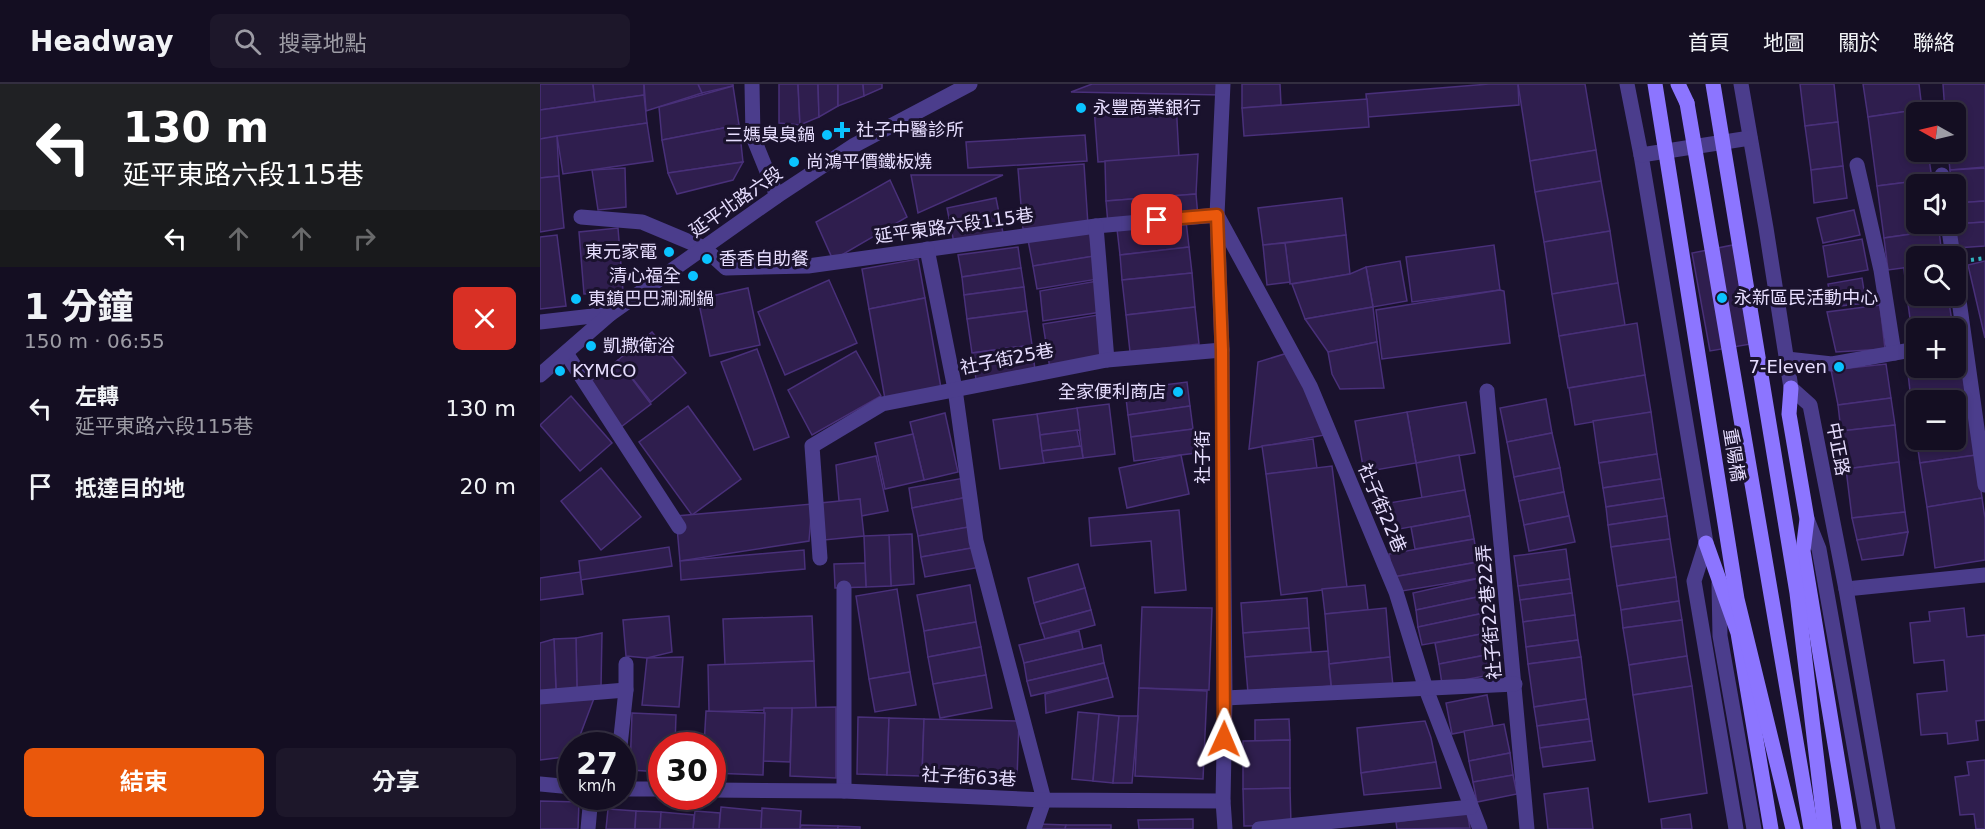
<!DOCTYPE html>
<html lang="zh-TW">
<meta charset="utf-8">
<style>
:root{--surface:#140e22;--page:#1d172a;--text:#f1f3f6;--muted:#9d9ca5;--line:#332e40;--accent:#ea580c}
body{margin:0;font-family:"DejaVu Sans","Noto Sans TC",sans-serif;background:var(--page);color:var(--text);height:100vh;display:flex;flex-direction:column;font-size:22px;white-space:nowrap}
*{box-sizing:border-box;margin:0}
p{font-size:20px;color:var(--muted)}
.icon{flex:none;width:33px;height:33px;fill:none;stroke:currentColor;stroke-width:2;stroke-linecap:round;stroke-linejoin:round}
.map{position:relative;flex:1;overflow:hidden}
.drawer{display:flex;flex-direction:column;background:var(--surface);width:540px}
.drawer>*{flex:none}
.banner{background:#202124;color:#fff;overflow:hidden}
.needle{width:39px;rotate:278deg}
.fabs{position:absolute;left:1366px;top:18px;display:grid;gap:12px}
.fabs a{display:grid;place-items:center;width:60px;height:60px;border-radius:9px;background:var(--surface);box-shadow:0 3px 9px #0003,0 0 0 2px var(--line);font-size:30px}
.speed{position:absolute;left:18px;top:648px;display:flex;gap:12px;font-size:30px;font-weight:700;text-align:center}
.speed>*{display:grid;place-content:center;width:78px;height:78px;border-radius:50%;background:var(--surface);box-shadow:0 3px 9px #0003,0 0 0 2px var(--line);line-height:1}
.speed small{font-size:15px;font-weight:400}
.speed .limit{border:9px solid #d22;background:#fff;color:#111}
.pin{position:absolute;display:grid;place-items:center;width:51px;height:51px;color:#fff;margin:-26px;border-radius:12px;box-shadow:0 3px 9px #0006}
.me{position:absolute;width:66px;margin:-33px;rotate:1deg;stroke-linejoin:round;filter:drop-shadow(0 0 4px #0008)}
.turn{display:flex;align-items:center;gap:21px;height:126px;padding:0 24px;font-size:27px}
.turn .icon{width:78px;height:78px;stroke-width:2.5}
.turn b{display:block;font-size:42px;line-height:51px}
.lanes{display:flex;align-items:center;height:57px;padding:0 24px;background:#0003;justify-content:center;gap:30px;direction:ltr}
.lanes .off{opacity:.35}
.round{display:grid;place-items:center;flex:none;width:63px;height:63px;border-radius:9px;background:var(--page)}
.head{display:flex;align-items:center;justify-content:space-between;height:102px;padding:0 24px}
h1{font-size:36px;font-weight:700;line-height:45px}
.action{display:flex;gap:12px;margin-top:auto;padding:12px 24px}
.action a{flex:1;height:69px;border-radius:9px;background:var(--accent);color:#fff;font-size:24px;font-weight:700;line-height:69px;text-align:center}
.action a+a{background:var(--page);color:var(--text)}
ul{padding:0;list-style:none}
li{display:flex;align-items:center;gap:18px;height:78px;padding:0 24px}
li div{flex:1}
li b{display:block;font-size:22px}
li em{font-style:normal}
header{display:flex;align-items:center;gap:36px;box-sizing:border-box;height:84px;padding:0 30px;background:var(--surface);border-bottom:2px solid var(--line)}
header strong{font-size:28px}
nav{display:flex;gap:33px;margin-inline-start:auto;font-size:21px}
.search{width:420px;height:54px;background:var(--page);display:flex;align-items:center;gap:15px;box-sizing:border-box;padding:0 21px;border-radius:9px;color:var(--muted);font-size:22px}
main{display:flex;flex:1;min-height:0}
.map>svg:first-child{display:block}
.building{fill:#2f1e4e;stroke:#49307a;stroke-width:1.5}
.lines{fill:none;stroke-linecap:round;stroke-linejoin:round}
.path{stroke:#31b4c0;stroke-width:4;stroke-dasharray:3 4.5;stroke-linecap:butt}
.service{stroke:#4b3d8c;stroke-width:15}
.minor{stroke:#4b3d8c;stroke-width:15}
.tertiary{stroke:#4b3d8c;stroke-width:15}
.secondary{stroke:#8c75ff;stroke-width:15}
.secondary-bridge{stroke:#8c75ff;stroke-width:15}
.route-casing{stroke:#983908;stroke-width:15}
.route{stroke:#ea580c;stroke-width:10}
.poi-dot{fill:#0ac3ff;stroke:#1a122d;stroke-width:2}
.labels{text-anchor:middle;stroke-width:6;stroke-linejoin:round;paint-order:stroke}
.poi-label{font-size:18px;fill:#e7deff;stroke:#1a122d;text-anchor:start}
.street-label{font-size:18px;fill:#e7deff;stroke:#1a122d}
</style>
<header>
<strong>Headway</strong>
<div class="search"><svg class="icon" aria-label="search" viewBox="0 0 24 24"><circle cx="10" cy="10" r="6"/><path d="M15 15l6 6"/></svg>搜尋地點</div>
<nav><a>首頁</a><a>地圖</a><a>關於</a><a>聯絡</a></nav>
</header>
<main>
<section class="drawer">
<div class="banner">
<div class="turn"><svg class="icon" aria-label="left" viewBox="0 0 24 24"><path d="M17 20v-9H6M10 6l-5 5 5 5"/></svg><div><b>130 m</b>延平東路六段115巷</div></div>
<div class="lanes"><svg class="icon" aria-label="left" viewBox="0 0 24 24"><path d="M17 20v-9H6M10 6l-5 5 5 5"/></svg><svg class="icon off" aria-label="ahead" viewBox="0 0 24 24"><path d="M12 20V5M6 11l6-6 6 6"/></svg><svg class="icon off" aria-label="ahead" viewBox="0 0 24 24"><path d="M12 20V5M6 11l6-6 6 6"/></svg><svg class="icon off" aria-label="right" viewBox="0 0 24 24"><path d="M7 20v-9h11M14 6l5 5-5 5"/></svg></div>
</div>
<div class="head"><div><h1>1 分鐘</h1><p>150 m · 06:55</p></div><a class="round" style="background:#d93025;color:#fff"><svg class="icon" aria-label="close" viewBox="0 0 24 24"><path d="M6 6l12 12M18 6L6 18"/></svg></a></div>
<ul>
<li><svg class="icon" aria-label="left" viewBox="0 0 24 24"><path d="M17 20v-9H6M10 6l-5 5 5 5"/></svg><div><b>左轉</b><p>延平東路六段115巷</p></div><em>130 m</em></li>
<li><svg class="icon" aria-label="arrive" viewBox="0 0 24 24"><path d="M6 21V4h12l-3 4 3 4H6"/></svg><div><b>抵達目的地</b></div><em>20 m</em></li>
</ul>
<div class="action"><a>結束</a><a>分享</a></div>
</section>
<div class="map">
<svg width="1445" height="745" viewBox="0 0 1445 745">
<rect width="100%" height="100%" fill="#1a122d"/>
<g class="building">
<polygon points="0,0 53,0 55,18 0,26"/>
<polygon points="53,0 104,0 104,11 55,18"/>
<polygon points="104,0 158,0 162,9 106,27"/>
<polygon points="158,0 193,0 193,2 162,9"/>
<polygon points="239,0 258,0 260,41 239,39"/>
<polygon points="258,0 278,0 279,33 260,41"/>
<polygon points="278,0 298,0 298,22 279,33"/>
<polygon points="298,0 323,0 324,12 298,22"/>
<polygon points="323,0 342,0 342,4 324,12"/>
<polygon points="552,0 682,0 682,11 531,8"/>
<polygon points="702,0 740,0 741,21 702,24"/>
<polygon points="949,0 978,0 979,21 828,33 826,10"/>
<polygon points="978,0 1045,0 1056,66 990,77"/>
<polygon points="1260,0 1294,0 1298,38 1265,42"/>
<polygon points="1323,0 1379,0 1382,25 1328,33"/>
<polygon points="1403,0 1445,0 1445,83 1410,86 1408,68 1416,68 1416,28 1405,28"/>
<polygon points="193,2 199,41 122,56 119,23"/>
<polygon points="104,11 107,39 0,55 0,26"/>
<polygon points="827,15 829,43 704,52 702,24"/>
<polygon points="636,18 639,73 558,78 554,23"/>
<polygon points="1382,25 1383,28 1377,28 1377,68 1388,68 1392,95 1337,102 1328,33"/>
<polygon points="1298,38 1303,82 1271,86 1265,42"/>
<polygon points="107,39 113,77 23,90 17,52"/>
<polygon points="199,41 203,78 128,89 122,56"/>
<polygon points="545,51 547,77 428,84 426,58"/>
<polygon points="17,52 19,92 0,94 0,55"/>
<polygon points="1056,66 1061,97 995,108 990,77"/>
<polygon points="658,70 656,110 566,117 565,77"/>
<polygon points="203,78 193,96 137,110 128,89"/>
<polygon points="544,80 548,141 483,145 478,85"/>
<polygon points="1303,82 1307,114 1274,119 1271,86"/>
<polygon points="85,84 86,123 58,126 52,86"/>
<polygon points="1445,84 1445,117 1416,119 1416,100 1411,100 1410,86"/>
<polygon points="371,91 463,91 378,129"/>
<polygon points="19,92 24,144 0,148 0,94"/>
<polygon points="1392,95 1393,100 1377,100 1377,140 1398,140 1399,146 1344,154 1337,102"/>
<polygon points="350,96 367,133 293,176 276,138"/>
<polygon points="1061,97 1070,147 1004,158 995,108"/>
<polygon points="656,110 658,133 568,140 566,117"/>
<polygon points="456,114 463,149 414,159 407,124"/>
<polygon points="802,114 806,151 723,161 718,124"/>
<polygon points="1445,117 1445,138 1414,140 1416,140 1416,119"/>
<polygon points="1314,126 1320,151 1283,159 1277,134"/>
<polygon points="646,137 649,163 580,171 577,145"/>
<polygon points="1445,138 1445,162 1416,164 1414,140"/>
<polygon points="78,144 83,207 44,210 39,148"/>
<polygon points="549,145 554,172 493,182 488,156"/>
<polygon points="1399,146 1402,172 1377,172 1377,182 1348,186 1344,154"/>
<polygon points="1070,147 1078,199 1012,210 1004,158"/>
<polygon points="17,151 26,222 0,225 0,153"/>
<polygon points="806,151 810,190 750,200 745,159"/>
<polygon points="1322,155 1328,186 1288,193 1283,162"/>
<polygon points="745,159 750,198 727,201 723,161"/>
<polygon points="954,161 960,206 872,218 866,173"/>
<polygon points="1193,161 1211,260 1170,267 1152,169"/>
<polygon points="478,163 481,184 422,193 418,171"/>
<polygon points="649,163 652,189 582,196 580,171"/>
<polygon points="554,172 558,195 497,205 493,182"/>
<polygon points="378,175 385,214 329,225 322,185"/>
<polygon points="860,177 867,217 833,223 826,183"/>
<polygon points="1445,177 1445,254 1428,181"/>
<polygon points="1377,182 1377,203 1366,205 1364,184"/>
<polygon points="826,183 833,223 765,235 752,200 810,190"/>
<polygon points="481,184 484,203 424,211 422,193"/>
<polygon points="652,189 655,223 586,231 582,196"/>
<polygon points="1322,194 1326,219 1292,223 1288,200"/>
<polygon points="289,196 317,259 245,291 218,228"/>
<polygon points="557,197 561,228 503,237 500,207"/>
<polygon points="1078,199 1085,241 1019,252 1012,210"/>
<polygon points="484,203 487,227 427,235 424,211"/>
<polygon points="1377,203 1377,212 1408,212 1413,244 1377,244 1377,249 1372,249 1366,205"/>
<polygon points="208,204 220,261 170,272 158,215"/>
<polygon points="960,206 964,207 970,259 842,275 836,226"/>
<polygon points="385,214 401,304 345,315 329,225"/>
<polygon points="1340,221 1345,265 1296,268 1287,228"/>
<polygon points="655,223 659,260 590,268 586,231"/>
<polygon points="833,223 837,258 788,268 765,235"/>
<polygon points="487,227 492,261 432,269 427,235"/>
<polygon points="564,230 572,274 510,285 503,240"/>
<polygon points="1097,239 1105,291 1028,304 1019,252"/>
<polygon points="112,248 146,289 111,318 78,276"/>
<polygon points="837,258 844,304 800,305 792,290 788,268"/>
<polygon points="492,261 495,286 436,295 432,269"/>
<polygon points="1418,261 1429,324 1416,326 1416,316 1377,316 1377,332 1373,333 1366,272 1377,269 1377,284 1416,284"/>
<polygon points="217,265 249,353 214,366 181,278"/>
<polygon points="316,267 341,312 272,351 248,306"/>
<polygon points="751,268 790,350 709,365 718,278"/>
<polygon points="78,276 111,320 81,343 47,300"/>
<polygon points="1346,280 1351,314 1298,321 1291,286"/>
<polygon points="1105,291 1111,328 1035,341 1029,304"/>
<polygon points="647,298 650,322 588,331 585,306"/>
<polygon points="31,312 72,359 40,387 0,341"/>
<polygon points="1351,314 1355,341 1301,347 1298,321"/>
<polygon points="1006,315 1012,349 967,358 960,324"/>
<polygon points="926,318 935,369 876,379 867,328"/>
<polygon points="569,320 575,370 543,374 537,324"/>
<polygon points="148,322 201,395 152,431 99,358"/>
<polygon points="650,322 653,345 591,353 588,331"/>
<polygon points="537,324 540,346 500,351 497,330"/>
<polygon points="1429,324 1436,371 1380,379 1373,333 1377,332 1377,356 1416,356 1416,326"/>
<polygon points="867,328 876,379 824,388 815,337"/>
<polygon points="1111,328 1117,370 1059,379 1053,337"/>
<polygon points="405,329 418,388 384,396 370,338"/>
<polygon points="497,330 504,379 460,385 453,336"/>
<polygon points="1355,341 1359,378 1306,385 1301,347"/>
<polygon points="653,345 656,369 594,377 591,353"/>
<polygon points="537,346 540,362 502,367 500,351"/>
<polygon points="1012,349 1020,384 974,393 967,358"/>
<polygon points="373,350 384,396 345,405 335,359"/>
<polygon points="773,355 777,384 726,390 722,362"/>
<polygon points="541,362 543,374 504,379 502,367"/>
<polygon points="1117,370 1121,395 1063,404 1059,379"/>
<polygon points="641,371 649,410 587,424 579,384"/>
<polygon points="919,371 925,406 882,414 876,379"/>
<polygon points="1436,371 1442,414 1387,423 1380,379"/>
<polygon points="336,372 348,427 321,432 320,415 299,417 296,381"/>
<polygon points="1359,378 1365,428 1312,434 1306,385"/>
<polygon points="792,382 807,503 741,511 726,390"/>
<polygon points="61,384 101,433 61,466 21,417"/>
<polygon points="1020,384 1024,408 979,417 974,393"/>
<polygon points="424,394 428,413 372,424 369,404"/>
<polygon points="1121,395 1124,414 1066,423 1063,404"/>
<polygon points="925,406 930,432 854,446 849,419"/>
<polygon points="1024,408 1029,432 984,441 979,417"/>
<polygon points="428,413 434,442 378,452 372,424"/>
<polygon points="1124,414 1127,432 1068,441 1066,423"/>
<polygon points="1442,414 1445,434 1445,476 1395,484 1387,423"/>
<polygon points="320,415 324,452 284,456 280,419"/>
<polygon points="272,420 269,457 140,477 136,432"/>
<polygon points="639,426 646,506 615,509 611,457 551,462 549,434"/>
<polygon points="1365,428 1368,448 1317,456 1312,434"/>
<polygon points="930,432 934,455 875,465 871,443"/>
<polygon points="1029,432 1035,458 989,467 984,441"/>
<polygon points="1127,432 1130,455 1071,463 1068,441"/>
<polygon points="434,442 437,463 381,473 378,452"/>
<polygon points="1368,448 1363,471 1322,476 1317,456"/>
<polygon points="372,450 374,500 351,502 349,451"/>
<polygon points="349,451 351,502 326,503 324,452"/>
<polygon points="934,455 938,478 853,493 849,470"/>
<polygon points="1130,455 1136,493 1077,502 1071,463"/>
<polygon points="129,463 132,482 41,496 39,477"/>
<polygon points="437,463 441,483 385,493 381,473"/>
<polygon points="1026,465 1030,495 978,502 974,472"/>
<polygon points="264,466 265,485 141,496 140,477"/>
<polygon points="938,478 940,494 856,508 853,493"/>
<polygon points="325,479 326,503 295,504 294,480"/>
<polygon points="538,480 545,504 494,519 488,494"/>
<polygon points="40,488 43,510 0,516 0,494"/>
<polygon points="1136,493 1139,517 1081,526 1077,502"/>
<polygon points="940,494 942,512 876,526 873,509"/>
<polygon points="1030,495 1032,509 980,516 978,502"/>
<polygon points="430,501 436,538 384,547 377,511"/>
<polygon points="825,501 828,526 785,530 782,505"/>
<polygon points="545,504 551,526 500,540 494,519"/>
<polygon points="357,505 370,588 329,595 316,512"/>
<polygon points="1032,509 1035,531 983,538 980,516"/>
<polygon points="942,512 944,529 878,543 876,526"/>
<polygon points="767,514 769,544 703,549 701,519"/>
<polygon points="1139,517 1142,536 1083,544 1081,526"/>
<polygon points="602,523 672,524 669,606 599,604"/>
<polygon points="846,524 850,573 789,580 785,530"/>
<polygon points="1424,524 1427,553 1445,551 1445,636 1436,637 1438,656 1408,660 1407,649 1381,651 1377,610 1407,607 1404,576 1374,579 1370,539 1390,537 1389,528"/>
<polygon points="551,526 555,541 505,555 500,540"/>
<polygon points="944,529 942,550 882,561 878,543"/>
<polygon points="1035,531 1038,556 986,563 983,538"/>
<polygon points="129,532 132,568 107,574 86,572 83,536"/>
<polygon points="272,532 274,577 185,581 183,535"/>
<polygon points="1142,536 1147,572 1089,581 1083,544"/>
<polygon points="436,538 441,563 388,573 384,547"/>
<polygon points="769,544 771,568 705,573 703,549"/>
<polygon points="539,547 543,565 484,579 479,561"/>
<polygon points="951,548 946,571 899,580 895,559"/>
<polygon points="62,549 61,604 37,605 36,554"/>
<polygon points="36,554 37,605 16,606 14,555"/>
<polygon points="14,555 16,606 0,607 0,559"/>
<polygon points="1038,556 1041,573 988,580 986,563"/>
<polygon points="561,561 564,579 487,597 484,579"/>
<polygon points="441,563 446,591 393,600 388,573"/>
<polygon points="788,567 791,602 708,609 705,573"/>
<polygon points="946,571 950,591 902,600 899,580"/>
<polygon points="1147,572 1152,602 1093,611 1089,581"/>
<polygon points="143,573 139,623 102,621 107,574"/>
<polygon points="850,573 853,602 792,608 789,580"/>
<polygon points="1041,573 1046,615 994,623 988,580"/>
<polygon points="274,577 276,624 169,628 168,581"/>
<polygon points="564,579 568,594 491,612 487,597"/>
<polygon points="370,588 376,621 335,628 329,595"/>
<polygon points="446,591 452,624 400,634 393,600"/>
<polygon points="568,594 573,613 506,629 505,610"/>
<polygon points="1152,602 1167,709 1109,718 1093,611"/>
<polygon points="599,604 667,607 663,695 595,692"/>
<polygon points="56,609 36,662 32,662 32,672 0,676 0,613"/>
<polygon points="947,611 953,642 912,650 906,619"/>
<polygon points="1046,615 1049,635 997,642 994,623"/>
<polygon points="296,623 296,694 250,692 252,624"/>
<polygon points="224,624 252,624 250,678 223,677"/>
<polygon points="166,627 225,629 223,691 172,689 172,662 164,662"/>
<polygon points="538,628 559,630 553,697 532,695"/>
<polygon points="92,629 136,631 135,662 122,662 122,688 90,686"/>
<polygon points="559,630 579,632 573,699 553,697"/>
<polygon points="579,632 598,632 592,699 573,699"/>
<polygon points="318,633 349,634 347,691 317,690"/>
<polygon points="349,634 384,635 382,692 347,691"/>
<polygon points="384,635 479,637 477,695 382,692"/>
<polygon points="749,635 750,656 715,657 715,636"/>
<polygon points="1049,635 1052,657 1000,664 997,642"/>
<polygon points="885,637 891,654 896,678 821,689 817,644"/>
<polygon points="964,640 970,669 929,677 924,647"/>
<polygon points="750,656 750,704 703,705 703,657"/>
<polygon points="1052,657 1055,676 1003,683 1000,664"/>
<polygon points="970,669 973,691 933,698 929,677"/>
<polygon points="1445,676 1445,745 1436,745 1434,730 1420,731 1415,693 1429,691 1427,678"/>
<polygon points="896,678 901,704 824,711 821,689"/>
<polygon points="973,691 977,710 937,718 933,698"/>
<polygon points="750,704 751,741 704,742 703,705"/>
<polygon points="1048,704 1053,745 1008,745 1004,710"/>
<polygon points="0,717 39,718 38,745 0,745"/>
<polygon points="181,723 222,727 221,745 179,745"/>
<polygon points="222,724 261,727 260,745 221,745"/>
<polygon points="68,725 96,727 95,745 66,745"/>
<polygon points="96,727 121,728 120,745 95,745"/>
<polygon points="155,727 180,729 179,745 153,745"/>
<polygon points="927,727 930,744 857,745 856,738"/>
<polygon points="121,728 154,731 153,745 120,745"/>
<polygon points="1150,730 1152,745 1122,745 1121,735"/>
<polygon points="653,735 653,745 599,745 598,736"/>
<polygon points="498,740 526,741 525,745 497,745"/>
<polygon points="261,741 298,742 298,745 260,745"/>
<polygon points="526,741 571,741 571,745 525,745"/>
<polygon points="298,742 320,743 320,745 298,745"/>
</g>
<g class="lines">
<polyline class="path" points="1431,176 1445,174"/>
<g class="service">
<polyline points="212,0 213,53 237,112"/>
<polyline points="1317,81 1341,186 1354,269"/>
<polyline points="1402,91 1403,100"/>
<polyline points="41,133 102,138 164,164 186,184 268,182 556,142 677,131 770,302 856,508 886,605 940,745"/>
<polyline points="1408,140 1413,172"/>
<polyline points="556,142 567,276"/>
<polyline points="387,165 415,305 436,457 504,716 494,745"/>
<polyline points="1416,195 1445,401"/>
<polyline points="0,238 70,230"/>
<polyline points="26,269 139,443"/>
<polyline points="1247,275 1292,280 1377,265"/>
<polyline points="947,307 987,745"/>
<polyline points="1267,435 1279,465 1329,745"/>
<polyline points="280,474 272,362 342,320 567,276 682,266"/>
<polyline points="1179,499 1180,552 1214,745"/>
<polyline points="304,504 304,707"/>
<polyline points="1306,505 1445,491"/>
<polyline points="0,613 86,606"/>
<polyline points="685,614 975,600"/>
<polyline points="80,662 86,606 86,580"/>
<polyline points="0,700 32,703"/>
<polyline points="82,705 122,705"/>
<polyline points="172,706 304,707 504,716 683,717"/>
<polyline points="48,745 51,712"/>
<polyline points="719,745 931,723"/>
</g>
<polyline class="minor" points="683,0 677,131 682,266 685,614 683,717 685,745"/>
<g class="tertiary">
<polyline points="1087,0 1101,71 1166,459 1154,497 1196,745"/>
<polyline points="1201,0 1226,144 1251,304 1270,321 1306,505 1348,745"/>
<polyline points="1101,71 1210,54"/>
<polyline points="0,291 70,230 237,112 313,62 430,0"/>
</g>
<g class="secondary">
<polyline points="1138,0 1147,19"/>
<polyline points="1251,304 1249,330 1267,435 1263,467 1309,745"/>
<polyline points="1166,459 1198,549 1231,745"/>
</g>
<g class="secondary-bridge">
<polyline points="1115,0 1197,515 1253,745"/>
<polyline points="1173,0 1257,509 1285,745"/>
<polyline points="1147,19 1271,745"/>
</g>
</g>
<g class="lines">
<defs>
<polyline id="route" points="617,136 677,131 682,266 684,655"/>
</defs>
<use href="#route" class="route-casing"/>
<use href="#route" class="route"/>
</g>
<g class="poi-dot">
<circle cx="541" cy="24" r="6"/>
<path d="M299 37h6v6h6v6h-6v6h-6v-6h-6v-6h6z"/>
<circle cx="287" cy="51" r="6"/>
<circle cx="254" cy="78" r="6"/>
<circle cx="129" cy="168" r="6"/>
<circle cx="167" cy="175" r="6"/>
<circle cx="153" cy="192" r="6"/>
<circle cx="1182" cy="214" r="6"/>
<circle cx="36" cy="215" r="6"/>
<circle cx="51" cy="262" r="6"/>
<circle cx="1299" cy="283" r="6"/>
<circle cx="20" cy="287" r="6"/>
<circle cx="638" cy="308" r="6"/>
</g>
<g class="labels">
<g class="poi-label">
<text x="553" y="30">永豐商業銀行</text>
<text x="316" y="52">社子中醫診所</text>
<text x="275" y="57" text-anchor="end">三媽臭臭鍋</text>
<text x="266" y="84">尚鴻平價鐵板燒</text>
<text x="117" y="174" text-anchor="end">東元家電</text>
<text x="179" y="181">香香自助餐</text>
<text x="141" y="198" text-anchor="end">清心福全</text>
<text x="1194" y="220">永新區民活動中心</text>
<text x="48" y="221">東鎮巴巴涮涮鍋</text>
<text x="63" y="268">凱撒衛浴</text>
<text x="1287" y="289" text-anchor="end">7-Eleven</text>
<text x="32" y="293">KYMCO</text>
<text x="626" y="314" text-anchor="end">全家便利商店</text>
</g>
<g class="street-label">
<text transform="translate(196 118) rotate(-35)" y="6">延平北路六段</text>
<text transform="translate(414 142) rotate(-8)" y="6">延平東路六段115巷</text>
<text transform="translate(467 275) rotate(-11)" y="6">社子街25巷</text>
<text transform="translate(1298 365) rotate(79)" y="6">中正路</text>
<text transform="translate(1194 371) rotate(81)" y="6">重陽橋</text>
<text transform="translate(663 373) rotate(-90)" y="6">社子街</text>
<text transform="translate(842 424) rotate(67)" y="6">社子街22巷</text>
<text transform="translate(949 528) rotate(-95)" y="6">社子街22巷22弄</text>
<text transform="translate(429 693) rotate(3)" y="6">社子街63巷</text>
</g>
</g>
</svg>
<div class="fabs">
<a><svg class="needle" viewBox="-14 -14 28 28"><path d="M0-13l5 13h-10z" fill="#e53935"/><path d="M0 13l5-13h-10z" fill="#9d9ca5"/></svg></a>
<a><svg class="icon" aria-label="sound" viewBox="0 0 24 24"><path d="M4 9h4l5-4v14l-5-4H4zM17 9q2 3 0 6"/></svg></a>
<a><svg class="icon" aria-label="search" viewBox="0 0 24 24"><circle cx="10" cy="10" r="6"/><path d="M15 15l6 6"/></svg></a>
<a>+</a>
<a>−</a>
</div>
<div class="speed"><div>27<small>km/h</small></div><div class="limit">30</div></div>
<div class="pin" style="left:617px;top:136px;background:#d93025"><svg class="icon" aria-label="arrive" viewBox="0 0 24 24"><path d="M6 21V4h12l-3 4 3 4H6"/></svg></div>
<svg class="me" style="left:684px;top:655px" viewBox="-20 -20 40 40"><path d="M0-17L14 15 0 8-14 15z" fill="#ea580c" stroke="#fff" stroke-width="4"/></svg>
</div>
</main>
